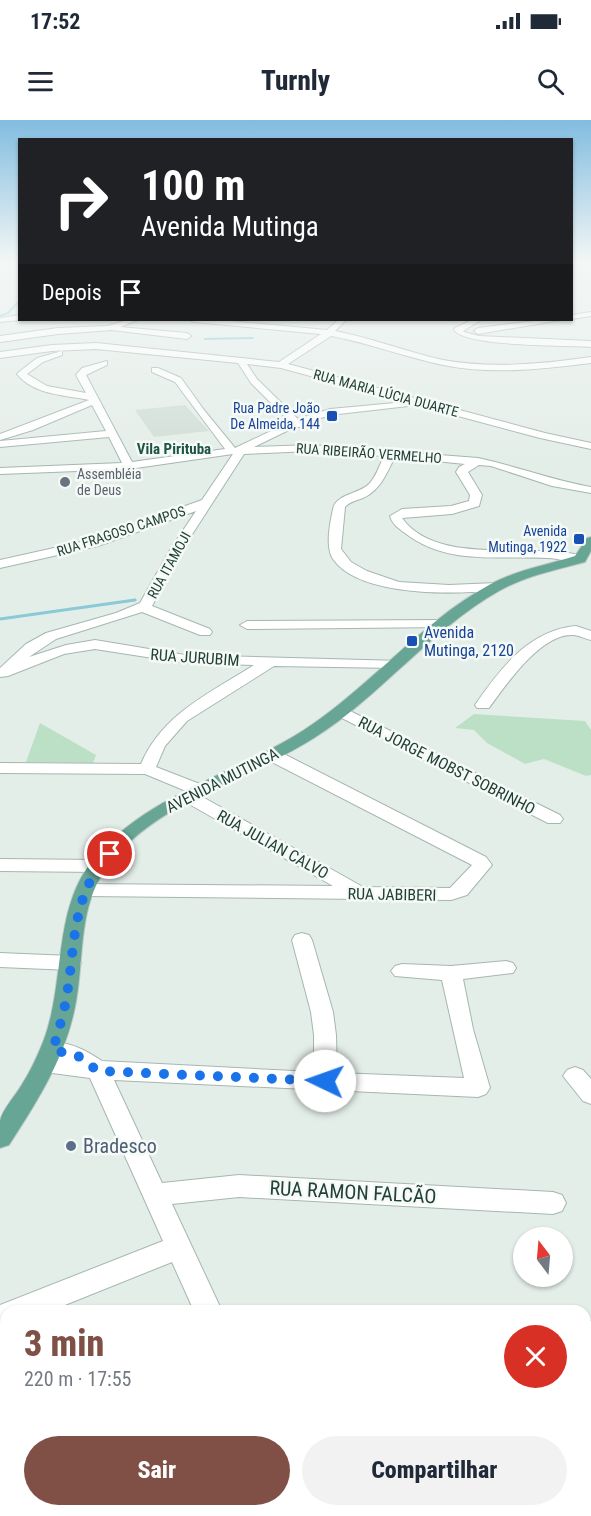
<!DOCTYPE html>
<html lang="pt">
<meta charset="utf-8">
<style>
:root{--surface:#fff;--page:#f2f2f3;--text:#1f2937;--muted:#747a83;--accent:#805046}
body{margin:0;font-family:"Roboto Condensed",sans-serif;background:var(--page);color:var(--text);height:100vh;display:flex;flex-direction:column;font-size:22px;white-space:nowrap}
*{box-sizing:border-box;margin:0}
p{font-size:20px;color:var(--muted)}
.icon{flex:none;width:33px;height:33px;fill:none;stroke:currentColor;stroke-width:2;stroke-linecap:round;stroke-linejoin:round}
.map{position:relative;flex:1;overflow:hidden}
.drawer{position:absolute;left:0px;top:1185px;width:591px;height:212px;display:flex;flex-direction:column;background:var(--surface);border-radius:18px 18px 0 0;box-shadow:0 2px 4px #0004}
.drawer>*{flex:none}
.banner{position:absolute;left:18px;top:18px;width:555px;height:183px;border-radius:0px;box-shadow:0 2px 4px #0004;background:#202124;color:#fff;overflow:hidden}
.needle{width:39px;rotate:344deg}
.buttons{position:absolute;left:513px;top:1107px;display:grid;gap:12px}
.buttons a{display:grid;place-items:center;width:60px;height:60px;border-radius:50%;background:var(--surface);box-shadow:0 2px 4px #0004;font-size:30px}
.pin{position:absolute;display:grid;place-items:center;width:51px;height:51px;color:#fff;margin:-26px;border:3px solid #fff;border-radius:50%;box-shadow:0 2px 6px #0007}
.me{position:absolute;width:66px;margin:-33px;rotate:273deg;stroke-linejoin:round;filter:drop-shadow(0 0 4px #0008)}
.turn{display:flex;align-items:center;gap:21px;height:126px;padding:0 24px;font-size:27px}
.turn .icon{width:78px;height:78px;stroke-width:2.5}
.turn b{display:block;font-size:42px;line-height:51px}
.then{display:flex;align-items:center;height:57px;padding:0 24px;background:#0003;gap:12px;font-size:22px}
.round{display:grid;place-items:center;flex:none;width:63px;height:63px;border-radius:32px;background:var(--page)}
.summary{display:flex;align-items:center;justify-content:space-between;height:102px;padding:0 24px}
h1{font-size:36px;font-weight:800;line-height:45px;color:var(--accent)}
.cta{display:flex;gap:12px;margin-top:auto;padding:12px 24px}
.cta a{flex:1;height:69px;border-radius:36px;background:var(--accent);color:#fff;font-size:24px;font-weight:800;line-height:69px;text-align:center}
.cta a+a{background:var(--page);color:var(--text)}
.status{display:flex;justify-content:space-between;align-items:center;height:42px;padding:0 30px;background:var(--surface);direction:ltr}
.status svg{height:16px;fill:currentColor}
header{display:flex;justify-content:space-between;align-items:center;height:78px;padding:0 24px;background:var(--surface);font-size:27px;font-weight:800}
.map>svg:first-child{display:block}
.built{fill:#d2ded8}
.green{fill:#bce0c6}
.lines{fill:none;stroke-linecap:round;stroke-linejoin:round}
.stream-far1{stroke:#8ac9d5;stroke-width:2}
.stream{stroke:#8ac9d5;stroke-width:3}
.minor-casing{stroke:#a6b6b0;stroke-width:2}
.major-casing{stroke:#c1cac7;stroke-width:2}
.minor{fill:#fff;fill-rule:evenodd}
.major{fill:#67a595;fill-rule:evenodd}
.route{stroke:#1a73e8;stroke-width:10;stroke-dasharray:0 18}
.transit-dot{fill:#1a4fb4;stroke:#f5faf7;stroke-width:2}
.worship-dot{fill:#6b7280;stroke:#f5faf7;stroke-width:2}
.service-dot{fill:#5c6f8a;stroke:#f5faf7;stroke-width:2}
.labels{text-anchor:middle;stroke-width:5;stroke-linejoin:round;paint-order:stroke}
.far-street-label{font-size:14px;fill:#224038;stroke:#f5faf7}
.far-transit-label{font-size:14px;fill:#164399;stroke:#f5faf7;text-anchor:end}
.far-worship-label{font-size:14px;fill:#5b616d;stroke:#f5faf7;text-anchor:start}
.far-neighbourhood-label{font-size:15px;font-weight:bold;fill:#1d5446;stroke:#f5faf7}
.transit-label{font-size:16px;fill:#164399;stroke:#f5faf7;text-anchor:start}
.street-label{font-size:16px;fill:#224038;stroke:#f5faf7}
.near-service-label{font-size:20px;fill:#4e5e75;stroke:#f5faf7;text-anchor:start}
.near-street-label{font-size:20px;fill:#224038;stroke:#f5faf7}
</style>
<div class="status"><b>17:52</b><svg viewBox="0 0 49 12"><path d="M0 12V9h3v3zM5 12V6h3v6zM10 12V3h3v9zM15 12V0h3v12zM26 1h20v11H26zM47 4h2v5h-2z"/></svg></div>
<header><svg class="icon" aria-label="menu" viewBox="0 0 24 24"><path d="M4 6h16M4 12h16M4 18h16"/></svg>Turnly<svg class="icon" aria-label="search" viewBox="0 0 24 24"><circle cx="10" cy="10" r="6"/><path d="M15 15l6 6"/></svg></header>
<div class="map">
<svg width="591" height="1396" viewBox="0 0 591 1396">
<rect width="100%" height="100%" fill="#e4eee9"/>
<polygon class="built" points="185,285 209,311 154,317 135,290"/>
<g class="green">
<polygon points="474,594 585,601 591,610 591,655 586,656 544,639 525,644 487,623 474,610 455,608"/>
<polygon points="40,603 96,635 93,643 26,642"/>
</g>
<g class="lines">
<g class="stream-far1">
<polyline points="0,196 8,193 20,180"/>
<polyline points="205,219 253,218"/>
</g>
<polyline class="stream" points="0,499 135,480"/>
<defs>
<g id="minor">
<polygon points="11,142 20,142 20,145 11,144"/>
<polygon points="591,192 591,196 572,199 572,195"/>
<polygon points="20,195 20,200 0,202 0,198"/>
<polygon points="127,200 138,200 120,207 187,213 191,216 187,219 111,210 58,214 0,222 0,216 58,208 108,206"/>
<path d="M190 200H218L327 210 338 200H346L335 211C372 218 407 232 443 240 492 249 542 244 591 237V243C542 249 492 255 443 245 405 237 369 223 331 216L288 244 545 313 591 323V329L540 318 417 285 330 295 303 304 302 307H295L254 327 311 325 478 338C516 346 552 360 591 367V373L552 366 491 346 479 345 468 352 482 375 479 386 452 394 402 398C437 447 532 422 585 436L586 439 585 442C574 444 559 438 548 438 498 435 447 446 405 413 398 408 392 404 390 396L402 389 451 386 469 381 470 375 456 352 459 347 465 344 395 337C387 352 382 367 367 376 359 381 351 380 345 387L341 429 351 442 367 451 399 462 449 465 496 463 503 467C496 474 482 472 472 472 435 474 356 473 333 439 325 427 330 403 333 389 336 374 359 374 369 364 376 357 380 344 384 336L311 331 244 334 182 430 152 486 210 509 212 512 210 515H200L142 492 56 519 29 537 66 525 95 520 185 535 402 541 404 544 397 548 274 546 187 601 165 626 156 647 205 666 208 670 205 674 199 675 363 767 450 768 472 745 266 639 264 635 272 630 278 631 486 737 492 745 467 775 451 780 85 776 78 774 75 770 78 766 85 764 333 766 182 680 179 676 186 671 145 654 0 653V643L141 644C162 594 210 573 254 545L185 543 95 529 64 534 8 556 0 557V548L26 524 46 513 116 493 140 483 170 430 196 391 98 426 0 448V440L90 420 202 380 233 334 129 349 0 354V348L122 343 109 317 0 327V321L106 311 92 285 33 310 0 320V314L89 280C65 275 34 275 17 254L19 252 37 238 62 231V235L43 242 27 254 47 266 86 273 76 255 82 248 107 241V245L86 255 132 342 225 329 175 262 152 252V248H158L181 258 204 290 235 328 290 302 251 263 238 243 96 229 52 231 0 238V232L52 225 96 223 279 242 321 214 194 202ZM247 244 281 248 406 282 330 289 298 299 257 259Z"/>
<path d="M472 200H481L463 211 464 212 479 216 591 221V227C566 225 466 227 454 210L455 208Z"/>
<polygon points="543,200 561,200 478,214 474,211 478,208"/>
<polygon points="443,500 450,504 448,507 247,509 240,505 247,501"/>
<path d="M576 506 591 511V520C585 519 579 515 573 515 541 513 505 566 489 588H477L475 585C500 549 529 510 576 506Z"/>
<polygon points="340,586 560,695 563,699 560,703 548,703 334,594 332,591"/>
<polygon points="0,739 99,740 106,742 108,746 106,750 99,752 0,751"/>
<path d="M302 813 309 815 312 820 333 892 336 915 337 953 464 958 442 860 395 856 391 851 395 846 402 844 451 846 506 841 513 843 516 848 513 853 463 859 473 909 490 968 486 974 478 977 114 960 162 1063 239 1055 553 1072 562 1075 566 1083 562 1091 553 1094 239 1077 172 1084 222 1191H194L172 1142 50 1191H6V1209L0 1211V1185L163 1121 90 958 37 951 34 945 37 939 46 936 42 930 45 924C64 918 86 930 102 941L314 952V915L311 892 292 820 295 815Z"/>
<polygon points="0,833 71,836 78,838 81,843 78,848 71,850 0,847"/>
<polygon points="575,947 583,950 591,959 591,984 583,981 563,956 567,950"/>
<rect x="585" y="1201" width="6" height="26"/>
<polygon points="591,1308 591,1338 585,1340 585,1310"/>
<polygon points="278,1390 311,1390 313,1396 281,1396"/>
<polygon points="418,1390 458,1390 455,1396 416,1396"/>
</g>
<path id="major" d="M591 417V431L585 442C556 450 525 456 499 471 430 510 381 576 314 618 247 661 143 685 100 758 78 796 84 845 75 887 65 938 37 982 9 1025L0 1028C0 1019 0 1009 0 1001 2 990 15 976 21 966 30 952 37 937 43 922 66 863 52 790 93 740 147 674 234 655 304 610 370 567 420 503 489 465 516 450 547 445 575 436L587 418Z"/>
</defs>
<use href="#minor" class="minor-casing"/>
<use href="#major" class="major-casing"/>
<use href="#minor" class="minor"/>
<use href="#major" class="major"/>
</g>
<linearGradient id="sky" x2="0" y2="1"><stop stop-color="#82bce0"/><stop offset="0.42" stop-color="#f3f7f5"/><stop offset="1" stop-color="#f3f7f5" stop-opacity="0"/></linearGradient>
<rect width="591" height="338" fill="url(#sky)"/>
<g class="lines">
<path class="route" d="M110 734C69 775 76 832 65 885 62 900 57 915 53 930L78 936 98 951 325 961"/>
</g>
<g class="transit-dot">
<rect x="326" y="290" width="12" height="12" rx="3"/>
<rect x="573" y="413" width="12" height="12" rx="3"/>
<rect x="406" y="515" width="12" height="12" rx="3"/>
</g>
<circle class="worship-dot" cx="65" cy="362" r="6"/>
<circle class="service-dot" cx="71" cy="1026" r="6"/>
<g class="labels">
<g class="far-street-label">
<text transform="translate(386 273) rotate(15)" y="5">RUA MARIA LÚCIA DUARTE</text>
<text transform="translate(369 333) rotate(4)" y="5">RUA RIBEIRÃO VERMELHO</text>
<text transform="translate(121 411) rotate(-18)" y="5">RUA FRAGOSO CAMPOS</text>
<text transform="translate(169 445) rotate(-61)" y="5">RUA ITAMOJI</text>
</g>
<g class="far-transit-label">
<text x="320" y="293">Rua Padre João<tspan x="320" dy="16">De Almeida, 144</tspan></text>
<text x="567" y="416">Avenida<tspan x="567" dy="16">Mutinga, 1922</tspan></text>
</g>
<g class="far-worship-label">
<text x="77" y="359">Assembléia<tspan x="77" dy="16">de Deus</tspan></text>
</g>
<g class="far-neighbourhood-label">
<text x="174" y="334">Vila Pirituba</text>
</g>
<g class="transit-label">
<text x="424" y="518">Avenida<tspan x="424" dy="18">Mutinga, 2120</tspan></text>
</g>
<g class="street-label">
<text transform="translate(195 537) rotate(4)" y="6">RUA JURUBIM</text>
<text transform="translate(447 645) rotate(27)" y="6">RUA JORGE MOBST SOBRINHO</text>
<text transform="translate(222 660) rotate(-27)" y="6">AVENIDA MUTINGA</text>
<text transform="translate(273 724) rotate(29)" y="6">RUA JULIAN CALVO</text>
<text transform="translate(392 774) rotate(1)" y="6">RUA JABIBERI</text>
</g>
<g class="near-service-label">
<text x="83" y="1033">Bradesco</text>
</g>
<g class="near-street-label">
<text transform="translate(353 1072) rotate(3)" y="7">RUA RAMON FALCÃO</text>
</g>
</g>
</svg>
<div class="buttons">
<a><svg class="needle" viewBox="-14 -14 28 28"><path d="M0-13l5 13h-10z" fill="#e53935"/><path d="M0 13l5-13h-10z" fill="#747a83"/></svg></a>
</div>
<div class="pin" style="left:110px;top:734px;background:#d93025"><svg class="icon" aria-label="arrive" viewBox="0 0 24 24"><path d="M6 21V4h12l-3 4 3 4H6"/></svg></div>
<svg class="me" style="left:325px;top:961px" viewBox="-20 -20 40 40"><circle r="19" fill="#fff"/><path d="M0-13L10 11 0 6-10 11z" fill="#1a73e8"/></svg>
<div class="banner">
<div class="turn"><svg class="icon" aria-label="right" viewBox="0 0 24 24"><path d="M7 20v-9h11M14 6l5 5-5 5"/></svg><div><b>100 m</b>Avenida Mutinga</div></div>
<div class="then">Depois<svg class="icon" aria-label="arrive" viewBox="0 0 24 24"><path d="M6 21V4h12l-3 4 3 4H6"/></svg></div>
</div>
<section class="drawer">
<div class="summary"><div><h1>3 min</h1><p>220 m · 17:55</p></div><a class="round" style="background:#d93025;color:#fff"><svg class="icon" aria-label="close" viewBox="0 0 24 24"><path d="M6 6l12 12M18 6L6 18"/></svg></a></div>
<div class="cta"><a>Sair</a><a>Compartilhar</a></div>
</section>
</div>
